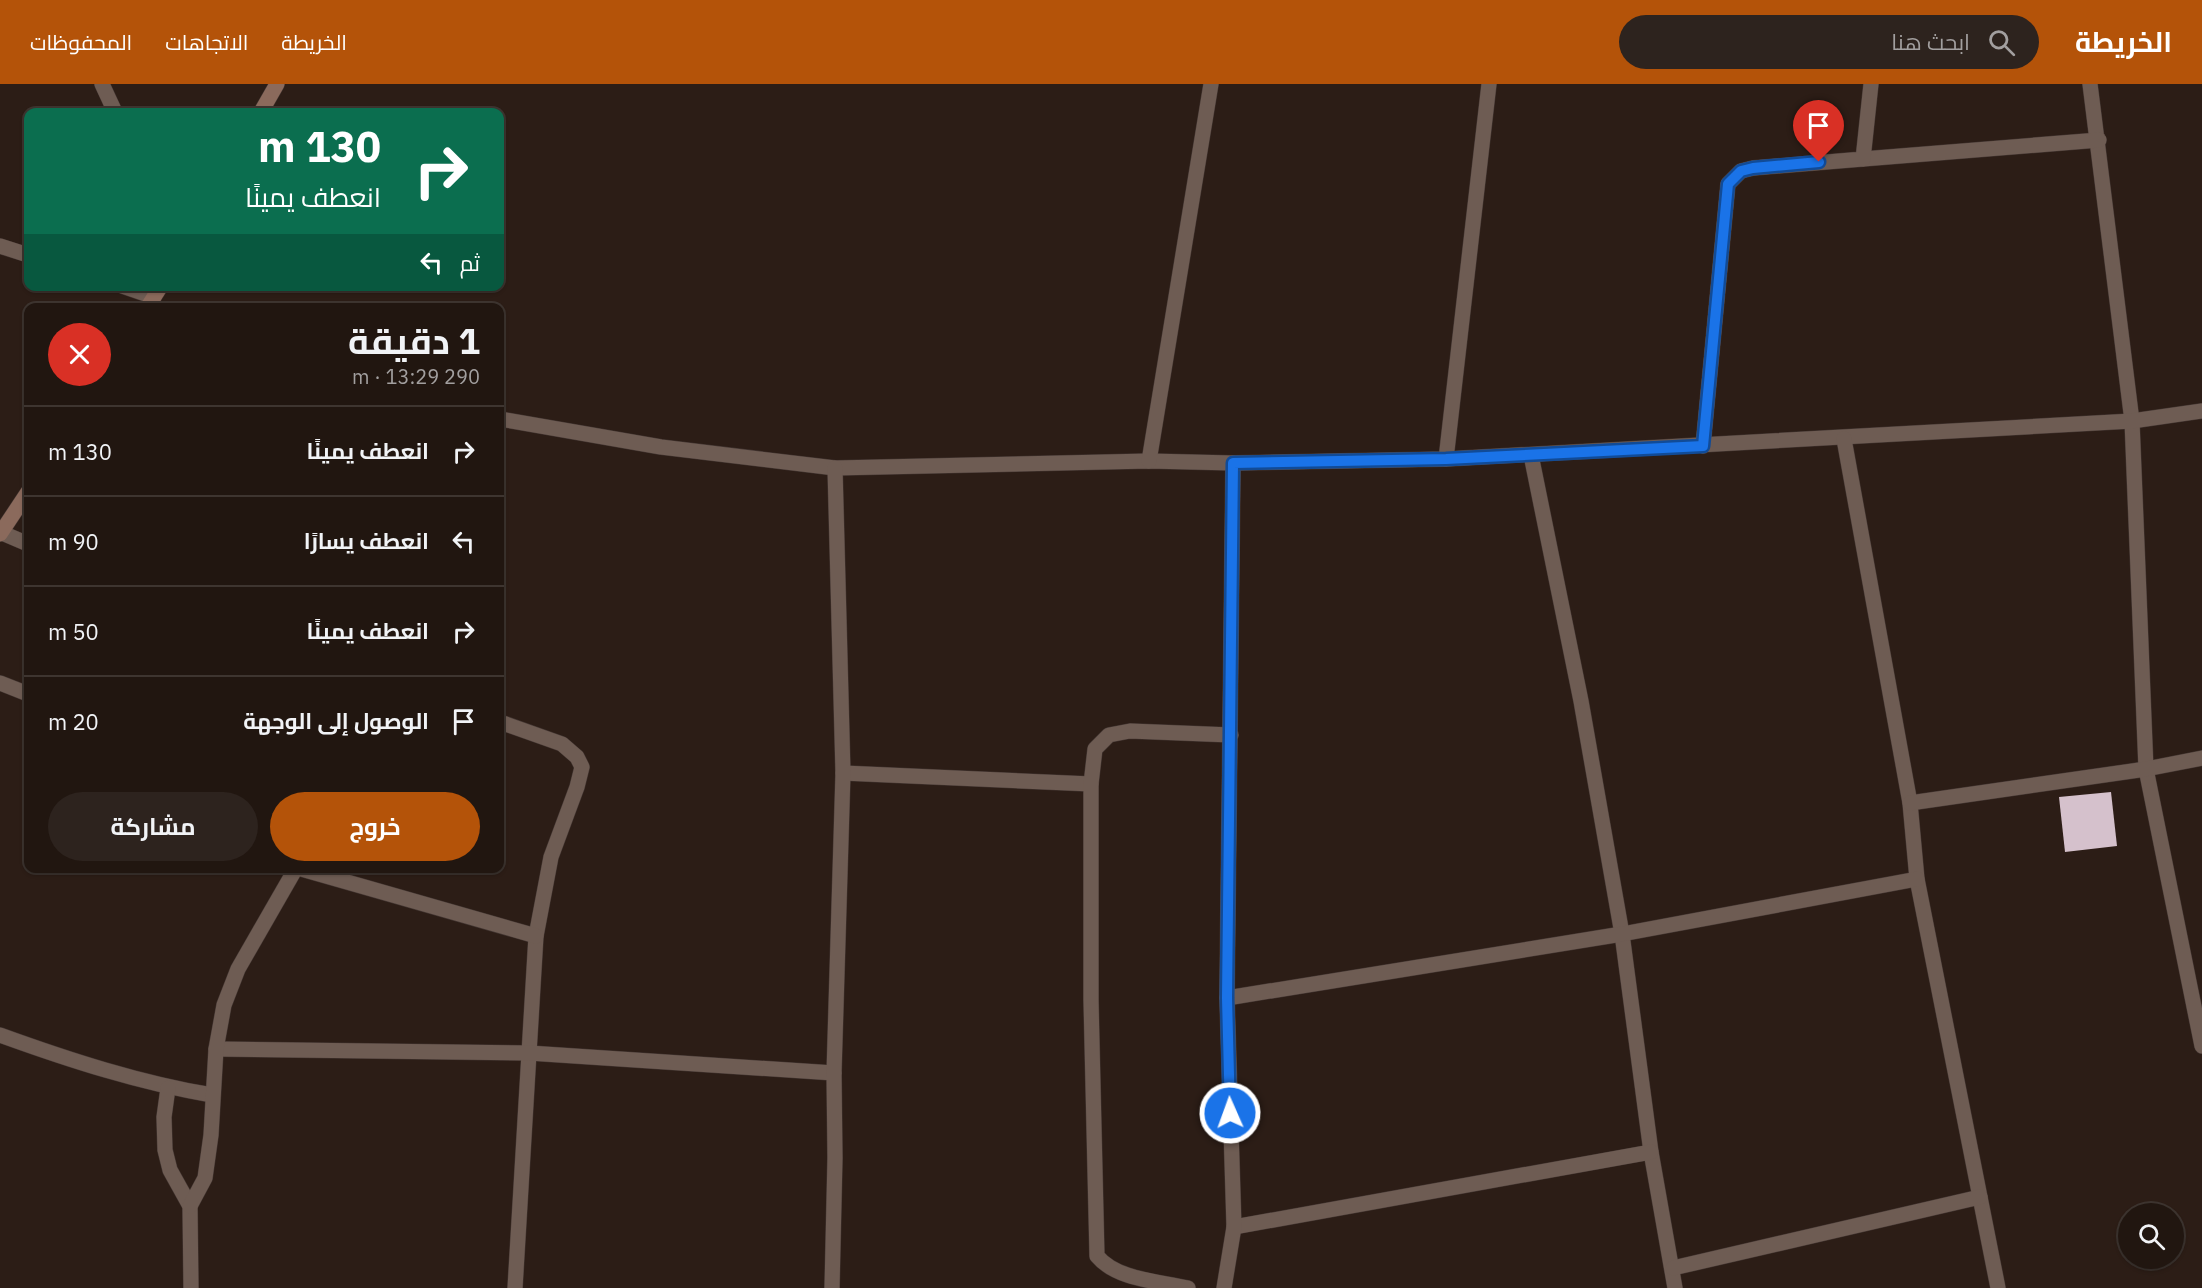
<!DOCTYPE html>
<html lang="ar">
<meta charset="utf-8">
<style>
:root{--surface:#211610;--page:#2d231e;--text:#f1f3f6;--muted:#a29f9f;--line:#3e3530;--accent:#b45309}
body{margin:0;font-family:"IBM Plex Sans",Cairo,sans-serif;background:var(--page);color:var(--text);direction:rtl;height:100vh;display:flex;flex-direction:column;font-size:22px;white-space:nowrap}
*{box-sizing:border-box;margin:0}
p{font-size:20px;color:var(--muted)}
.icon{flex:none;width:33px;height:33px;fill:none;stroke:currentColor;stroke-width:2;stroke-linecap:round;stroke-linejoin:round}
.map{position:relative;flex:1;overflow:hidden;direction:ltr}
.panel{position:absolute;left:24px;top:219px;width:480px;height:570px;display:flex;flex-direction:column;background:var(--surface);border-radius:12px;box-shadow:0 2px 4px #0004,0 0 0 2px var(--line);direction:rtl}
.panel>*{flex:none}
.guide{position:absolute;left:24px;top:24px;width:480px;height:183px;border-radius:12px;box-shadow:0 2px 4px #0004,0 0 0 2px var(--line);direction:rtl;background:#0b6e4f;color:#fff;overflow:hidden}
.tools{position:absolute;left:2118px;top:1119px;display:grid;gap:12px}
.tools a{display:grid;place-items:center;width:66px;height:66px;border-radius:50%;background:var(--surface);box-shadow:0 2px 4px #0004,0 0 0 2px var(--line);font-size:30px}
.pin{position:absolute;display:grid;place-items:center;width:51px;height:51px;color:#fff;margin:-62px -26px;border-radius:50% 50% 50% 0;rotate:-45deg;box-shadow:0 0 6px #0007}
.pin .icon{rotate:45deg}
.me{position:absolute;width:66px;margin:-33px;rotate:358deg;stroke-linejoin:round;filter:drop-shadow(0 0 4px #0008)}
.turn{display:flex;align-items:center;gap:21px;height:126px;padding:0 24px;font-size:27px}
.turn .icon{width:78px;height:78px;stroke-width:2.5}
.turn b{display:block;font-size:42px;line-height:51px}
.then{display:flex;align-items:center;height:57px;padding:0 24px;background:#0003;gap:12px;font-size:22px}
.round{display:grid;place-items:center;flex:none;width:63px;height:63px;border-radius:32px;background:var(--page)}
.summary{display:flex;align-items:center;justify-content:space-between;height:102px;padding:0 24px}
h1{font-size:36px;font-weight:700;line-height:45px}
.button{display:flex;gap:12px;margin-top:auto;padding:12px 24px}
.button a{flex:1;height:69px;border-radius:36px;background:var(--accent);color:#fff;font-size:24px;font-weight:700;line-height:69px;text-align:center}
.button a+a{background:var(--page);color:var(--text)}
ul{padding:0;list-style:none}
li{display:flex;align-items:center;gap:18px;height:90px;padding:0 24px;border-top:2px solid var(--line)}
li div{flex:1}
li b{display:block;font-size:22px}
li em{font-style:normal}
header{display:flex;align-items:center;gap:36px;box-sizing:border-box;height:84px;padding:0 30px;background:var(--accent);color:#fff}
header strong{font-size:28px}
nav{display:flex;gap:33px;margin-inline-start:auto;font-size:21px}
.search{width:420px;height:54px;background:var(--page);display:flex;align-items:center;gap:15px;box-sizing:border-box;padding:0 21px;border-radius:33px;color:var(--muted);font-size:22px}
.map>svg:first-child{display:block}
.building{fill:#d5c1cc}
.lines{fill:none;stroke-linecap:round;stroke-linejoin:round}
.street-casing{stroke:#443733;stroke-width:16}
.secondary-casing{stroke:#443733;stroke-width:16}
.street{stroke:#6e5c53;stroke-width:15}
.secondary{stroke:#8b6a5c;stroke-width:15}
.route-casing{stroke:#114b97;stroke-width:15}
.route{stroke:#1a73e8;stroke-width:10}
</style>
<header>
<strong>الخريطة</strong>
<div class="search"><svg class="icon" aria-label="search" viewBox="0 0 24 24"><circle cx="10" cy="10" r="6"/><path d="M15 15l6 6"/></svg>ابحث هنا</div>
<nav><a>الخريطة</a><a>الاتجاهات</a><a>المحفوظات</a></nav>
</header>
<div class="map">
<svg width="2202" height="1204" viewBox="0 0 2202 1204">
<rect width="100%" height="100%" fill="#2c1d16"/>
<polygon class="building" points="2111,708 2117,762 2065,768 2059,713"/>
<g class="lines">
<defs>
<g id="street">
<polyline points="102,0 115,28"/>
<polyline points="2090,0 2132,337 2146,685 2202,962"/>
<polyline points="1863,75 2099,56"/>
<polyline points="0,162 28,171"/>
<polyline points="122,202 154,213"/>
<polyline points="500,335 661,363 835,384 1149,377 1233,379 1446,375 2132,337 2202,327"/>
<polyline points="1844,355 1910,719 1917,795 1998,1204"/>
<polyline points="1703,362 1728,100 1741,87 1753,84 1863,75 1871,0"/>
<polyline points="1531,371 1581,617 1622,850 1651,1068 1675,1204"/>
<polyline points="1446,375 1489,0"/>
<polyline points="1149,377 1211,0"/>
<polyline points="0,448 28,460"/>
<polyline points="0,599 28,610"/>
<polyline points="500,638 562,660 577,673 582,683 577,703 551,773 536,852 515,1204"/>
<polyline points="843,689 1091,700"/>
<polyline points="1910,719 2146,685 2202,674"/>
<polyline points="298,784 536,852"/>
<polyline points="1227,914 1622,850 1917,795"/>
<path d="M0 951C69 976 140 999 212 1011"/>
<polyline points="216,965 529,969 834,989"/>
<polyline points="168,1004 164,1033 165,1066 170,1086 190,1122 191,1204"/>
<polyline points="190,1122 205,1094 211,1051 216,965 224,921 238,885 296,784"/>
<polyline points="1234,1143 1651,1068"/>
<polyline points="1673,1184 1980,1113"/>
<polyline points="832,1204 835,1074 834,989 843,689 835,384"/>
<path d="M1188 1204C1158 1197 1117 1196 1097 1172L1091 916V700L1095 665 1109 651 1130 647 1231 651"/>
<polyline points="1224,1204 1234,1143 1227,914 1233,379"/>
</g>
<g id="secondary">
<polyline points="261,28 277,0"/>
<polyline points="147,224 161,202"/>
<polyline points="0,450 28,408"/>
</g>
</defs>
<use href="#street" class="street-casing"/>
<use href="#secondary" class="secondary-casing"/>
<use href="#street" class="street"/>
<use href="#secondary" class="secondary"/>
</g>
<g class="lines">
<defs>
<polyline id="route" points="1230,1029 1227,914 1233,379 1446,375 1703,362 1728,100 1741,87 1753,84 1819,78"/>
</defs>
<use href="#route" class="route-casing"/>
<use href="#route" class="route"/>
</g>
</svg>
<div class="tools">
<a><svg class="icon" aria-label="search" viewBox="0 0 24 24"><circle cx="10" cy="10" r="6"/><path d="M15 15l6 6"/></svg></a>
</div>
<div class="pin" style="left:1819px;top:78px;background:#d93025"><svg class="icon" aria-label="arrive" viewBox="0 0 24 24"><path d="M6 21V4h12l-3 4 3 4H6"/></svg></div>
<svg class="me" style="left:1230px;top:1029px" viewBox="-20 -20 40 40"><circle r="17" fill="#1a73e8" stroke="#fff" stroke-width="3"/><path d="M0-11L8 9 0 5-8 9z" fill="#fff"/></svg>
<div class="guide">
<div class="turn"><svg class="icon" aria-label="right" viewBox="0 0 24 24"><path d="M7 20v-9h11M14 6l5 5-5 5"/></svg><div><b>130 m</b>انعطف يمينًا</div></div>
<div class="then">ثم<svg class="icon" aria-label="left" viewBox="0 0 24 24"><path d="M17 20v-9H6M10 6l-5 5 5 5"/></svg></div>
</div>
<section class="panel">
<div class="summary"><div><h1>1 دقيقة</h1><p>290 m · 13:29</p></div><a class="round" style="background:#d93025;color:#fff"><svg class="icon" aria-label="close" viewBox="0 0 24 24"><path d="M6 6l12 12M18 6L6 18"/></svg></a></div>
<ul>
<li><svg class="icon" aria-label="right" viewBox="0 0 24 24"><path d="M7 20v-9h11M14 6l5 5-5 5"/></svg><div><b>انعطف يمينًا</b></div><em>130 m</em></li>
<li><svg class="icon" aria-label="left" viewBox="0 0 24 24"><path d="M17 20v-9H6M10 6l-5 5 5 5"/></svg><div><b>انعطف يسارًا</b></div><em>90 m</em></li>
<li><svg class="icon" aria-label="right" viewBox="0 0 24 24"><path d="M7 20v-9h11M14 6l5 5-5 5"/></svg><div><b>انعطف يمينًا</b></div><em>50 m</em></li>
<li><svg class="icon" aria-label="arrive" viewBox="0 0 24 24"><path d="M6 21V4h12l-3 4 3 4H6"/></svg><div><b>الوصول إلى الوجهة</b></div><em>20 m</em></li>
</ul>
<div class="button"><a>خروج</a><a>مشاركة</a></div>
</section>
</div>
